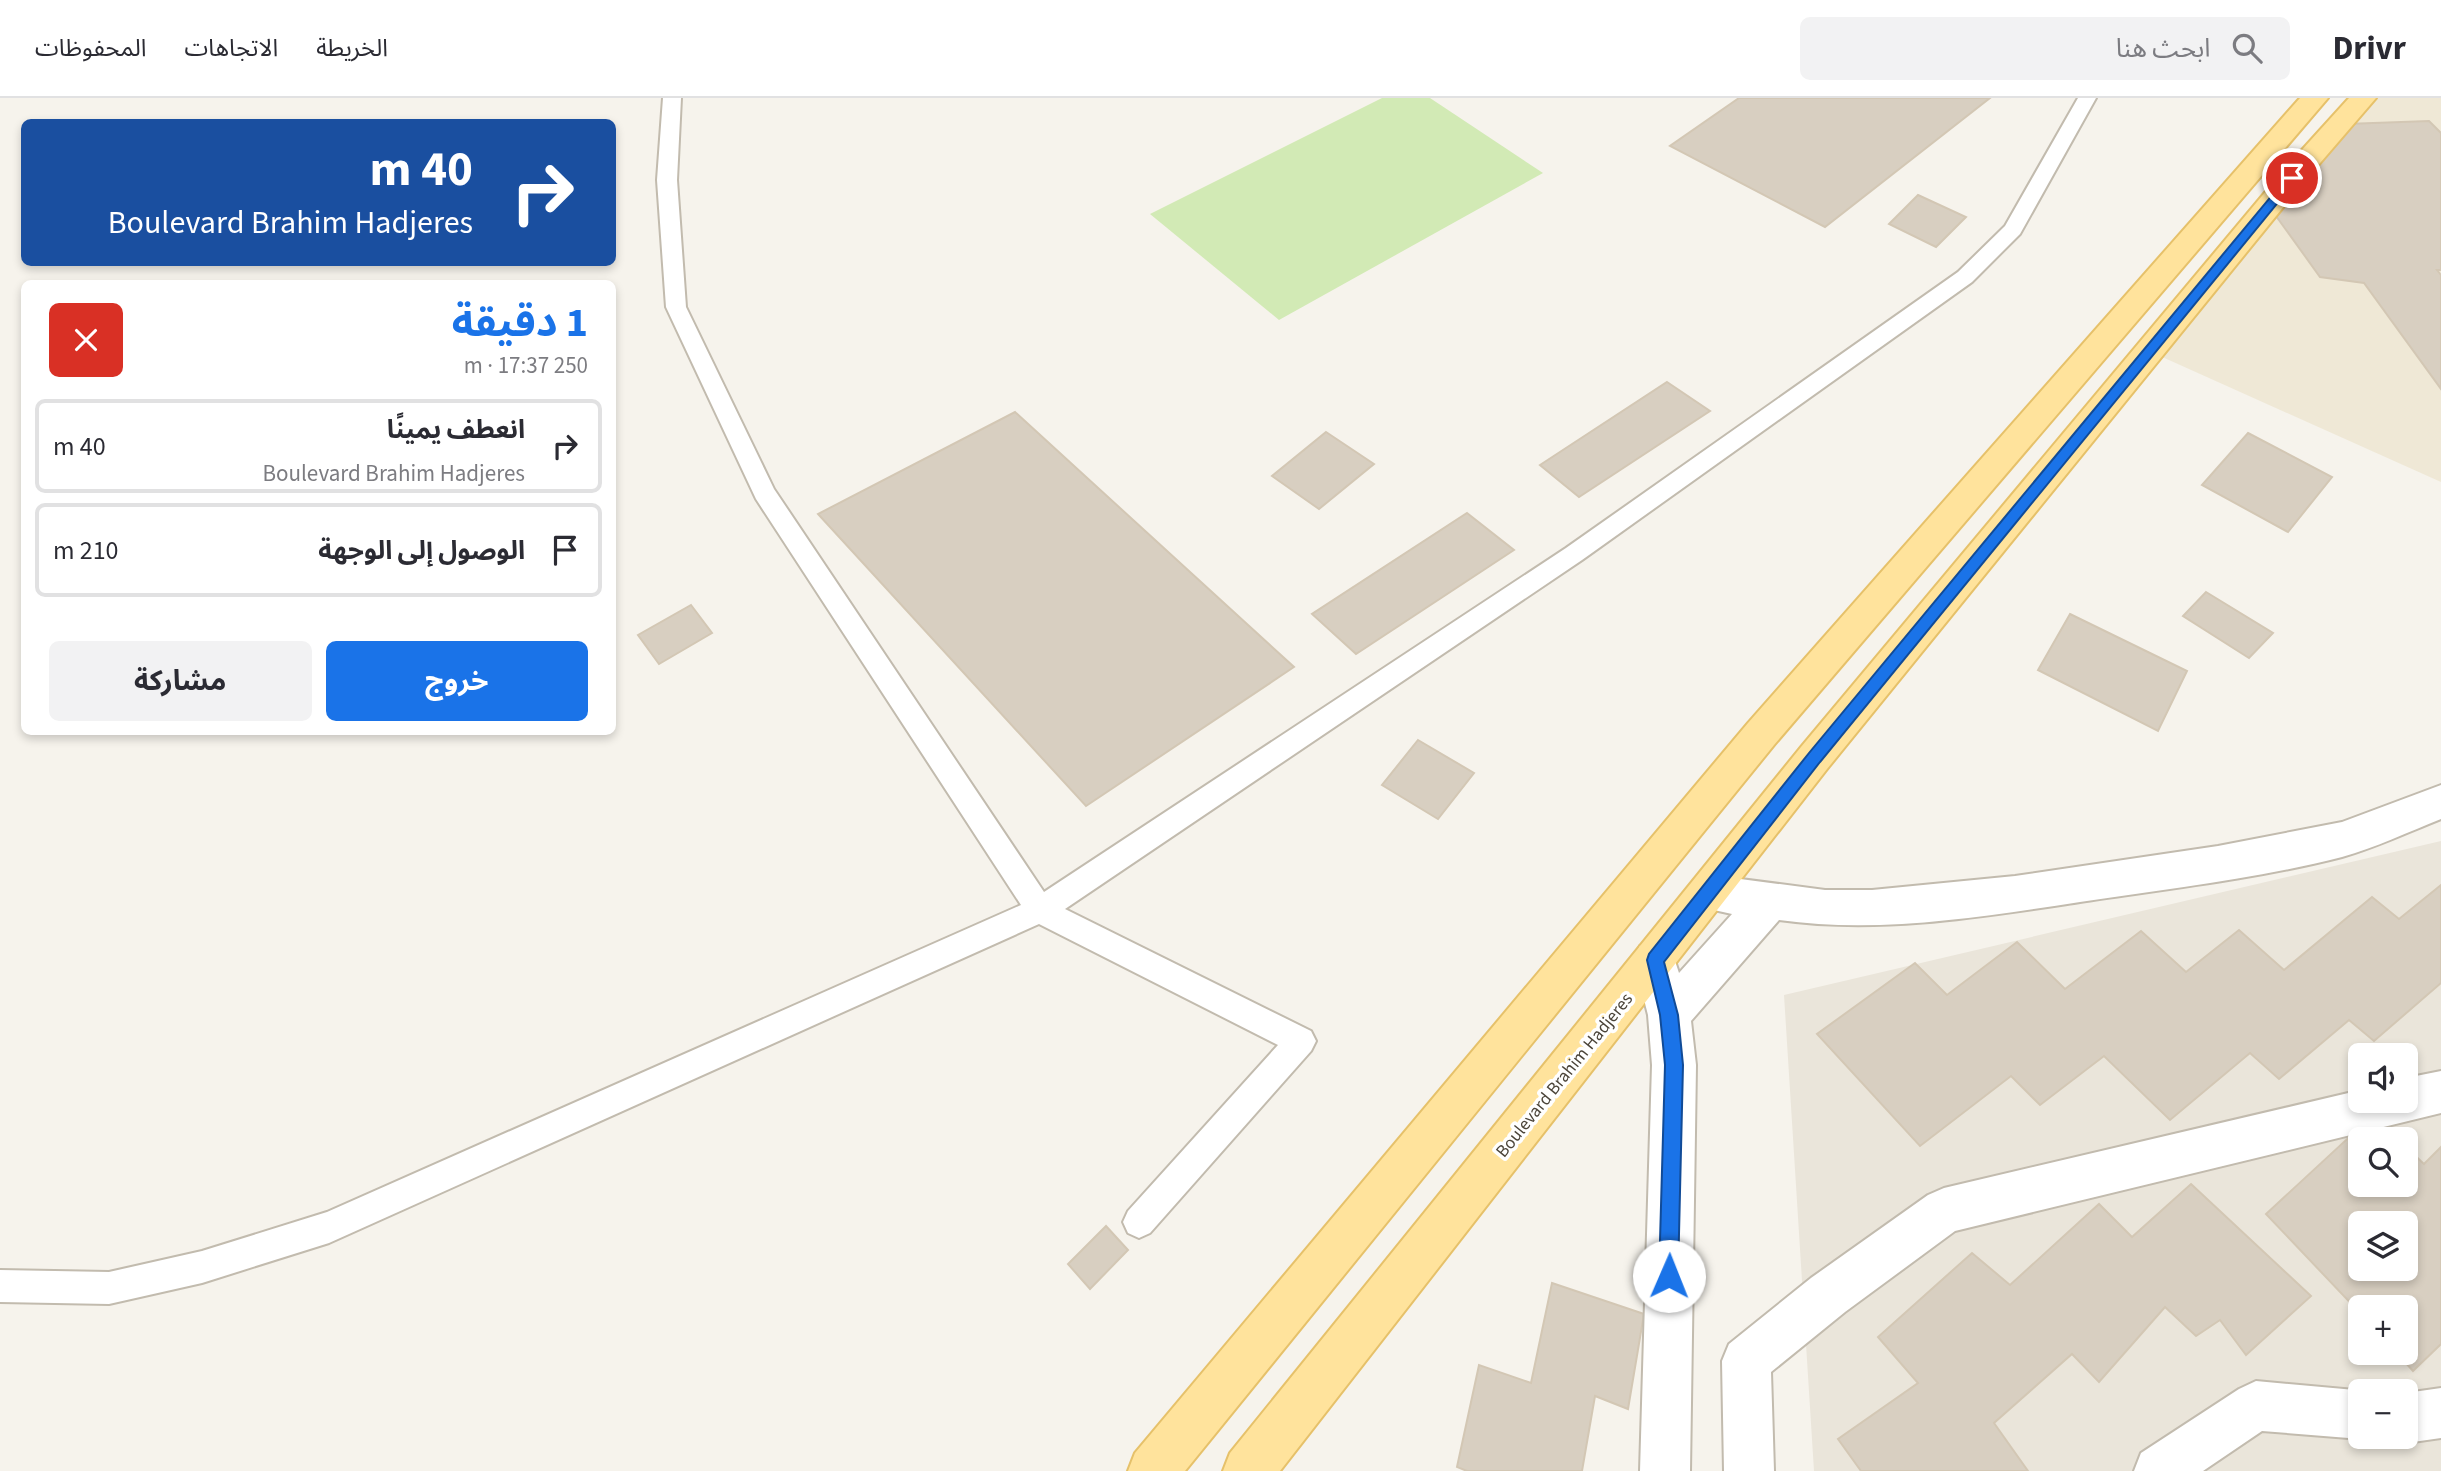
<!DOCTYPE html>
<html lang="ar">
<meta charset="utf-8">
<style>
:root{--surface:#fff;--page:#f2f2f3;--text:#2b2b33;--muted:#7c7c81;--line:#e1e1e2;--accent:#1a73e8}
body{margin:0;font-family:"Source Sans 3","Noto Sans Arabic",sans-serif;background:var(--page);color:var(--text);direction:rtl;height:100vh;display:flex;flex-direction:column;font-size:26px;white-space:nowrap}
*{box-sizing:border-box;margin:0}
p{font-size:23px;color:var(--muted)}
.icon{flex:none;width:38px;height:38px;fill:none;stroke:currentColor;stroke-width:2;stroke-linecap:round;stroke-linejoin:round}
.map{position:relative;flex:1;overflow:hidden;direction:ltr}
.panel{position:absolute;left:21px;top:182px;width:595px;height:455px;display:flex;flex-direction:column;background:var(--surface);border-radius:10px;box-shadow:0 4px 10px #0003;direction:rtl}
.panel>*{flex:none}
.hud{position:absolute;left:21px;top:21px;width:595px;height:147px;border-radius:10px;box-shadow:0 4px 10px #0003;direction:rtl;background:#1a4fa0;color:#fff;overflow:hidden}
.fabs{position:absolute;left:2348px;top:945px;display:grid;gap:14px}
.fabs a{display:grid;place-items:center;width:70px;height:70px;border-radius:10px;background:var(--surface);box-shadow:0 4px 10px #0003;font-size:35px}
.pin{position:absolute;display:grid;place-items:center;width:60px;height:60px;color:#fff;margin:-30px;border:4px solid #fff;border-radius:50%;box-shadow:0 2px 7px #0007}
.me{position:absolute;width:77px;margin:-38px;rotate:1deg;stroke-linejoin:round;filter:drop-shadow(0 0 5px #0008)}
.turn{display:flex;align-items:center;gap:24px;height:147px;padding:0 28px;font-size:32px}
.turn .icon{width:91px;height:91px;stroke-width:2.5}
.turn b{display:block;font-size:49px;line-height:60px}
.round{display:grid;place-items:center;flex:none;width:74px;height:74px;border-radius:10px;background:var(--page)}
.headline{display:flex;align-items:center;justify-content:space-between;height:119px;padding:0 28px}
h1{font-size:42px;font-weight:700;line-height:52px;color:var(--accent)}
.action{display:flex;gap:14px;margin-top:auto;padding:14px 28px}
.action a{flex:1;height:80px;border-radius:10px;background:var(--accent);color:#fff;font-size:28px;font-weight:700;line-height:80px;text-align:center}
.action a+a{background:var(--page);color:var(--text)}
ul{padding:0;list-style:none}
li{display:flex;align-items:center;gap:21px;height:94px;margin:0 14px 10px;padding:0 14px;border:4px solid var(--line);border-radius:10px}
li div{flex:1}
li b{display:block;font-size:26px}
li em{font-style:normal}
header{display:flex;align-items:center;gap:42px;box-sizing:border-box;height:98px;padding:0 35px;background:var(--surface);border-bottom:2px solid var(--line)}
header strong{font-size:33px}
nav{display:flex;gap:38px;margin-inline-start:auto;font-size:24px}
.search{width:490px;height:63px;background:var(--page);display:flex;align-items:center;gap:18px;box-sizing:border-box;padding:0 24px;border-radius:10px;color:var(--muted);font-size:26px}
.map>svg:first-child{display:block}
.residential{fill:#eae5da;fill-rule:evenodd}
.education{fill:#efe8d6}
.green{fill:#d2eab5}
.building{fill:#d8cfc1;stroke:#d3c7b4;stroke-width:2;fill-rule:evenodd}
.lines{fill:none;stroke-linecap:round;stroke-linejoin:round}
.service-casing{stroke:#c2bbae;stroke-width:4}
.minor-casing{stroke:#c2bbae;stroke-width:4}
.primary-casing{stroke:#e6c16a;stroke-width:4}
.service{fill:#fff;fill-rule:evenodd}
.minor{fill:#fff;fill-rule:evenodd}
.primary{fill:#ffe39c;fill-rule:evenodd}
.route{fill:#1a73e8;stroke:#114b97;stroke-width:2}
.labels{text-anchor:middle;stroke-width:7;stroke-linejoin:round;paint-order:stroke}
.street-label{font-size:18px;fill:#4b4439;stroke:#fff}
</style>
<header>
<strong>Drivr</strong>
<div class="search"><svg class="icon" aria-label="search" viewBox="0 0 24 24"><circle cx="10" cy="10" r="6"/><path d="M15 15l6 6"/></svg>ابحث هنا</div>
<nav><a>الخريطة</a><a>الاتجاهات</a><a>المحفوظات</a></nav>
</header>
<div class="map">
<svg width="2441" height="1373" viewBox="0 0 2441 1373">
<rect width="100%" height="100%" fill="#f6f3ec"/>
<path class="residential" d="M2441 743V1373H1814L1784 897ZM2361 957H2406V1003H2361ZM2361 1041H2406V1087H2361ZM2361 1125H2406V1171H2361ZM2361 1209H2406V1255H2361ZM2361 1293H2406V1339H2361Z"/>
<polygon class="education" points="2356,0 2441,0 2441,384 2160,258"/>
<polygon class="green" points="1382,0 1430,0 1543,75 1279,222 1150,116"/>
<g class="building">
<polygon points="1739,0 1990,0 1825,129 1670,48"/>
<polygon points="2429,23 2441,35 2441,172 2437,172 2441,177 2441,291 2364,185 2320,179 2271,111 2346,26"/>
<polygon points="1918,97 1966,119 1936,149 1889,126"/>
<polygon points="1667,284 1710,313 1579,399 1540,367"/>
<polygon points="1015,314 1294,569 1086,708 818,416"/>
<polygon points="1326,334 1374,366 1319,411 1272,378"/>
<polygon points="2248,335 2332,379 2288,434 2202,387"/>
<polygon points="1467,415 1514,452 1356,556 1312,516"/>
<polygon points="2206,494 2273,535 2249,560 2183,518"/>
<polygon points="691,507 712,535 659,566 638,537"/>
<polygon points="2070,516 2187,573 2158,633 2038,572"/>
<polygon points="1418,642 1474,675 1438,721 1382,687"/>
<polygon points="2441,787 2441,885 2374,943 2349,922 2279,981 2250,955 2170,1022 2104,958 2040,1007 2011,978 1920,1048 1817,936 1915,865 1947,897 2017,844 2065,891 2141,833 2186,874 2239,832 2284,872 2372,799 2399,821"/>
<path d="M2372 1018 2397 1041H2361V1087H2406V1049L2424 1066 2441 1049V1246L2413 1273 2397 1255H2406V1209H2361V1216L2266 1116ZM2361 1125H2406V1171H2361Z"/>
<polygon points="2191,1086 2311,1198 2246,1257 2220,1222 2196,1238 2165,1209 2099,1284 2072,1256 1994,1325 2028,1373 1861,1373 1838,1341 1918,1285 1878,1239 1972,1155 2010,1187 2099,1106 2132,1139"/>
<polygon points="1106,1128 1128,1152 1090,1191 1068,1166"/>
<polygon points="1552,1185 1644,1216 1628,1311 1595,1298 1582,1373 1467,1373 1457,1369 1479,1267 1531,1285"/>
</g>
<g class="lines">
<defs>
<polygon id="service" points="663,0 681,0 677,82 686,209 774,391 1044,794 1566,450 1958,174 2005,128 2078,0 2096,0 2020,136 1972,184 1582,462 1065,811 1311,933 1316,943 1311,953 1150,1135 1139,1140 1128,1135 1123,1124 1128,1113 1278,947 1039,826 329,1145 202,1185 109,1206 0,1204 0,1172 109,1174 202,1153 327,1114 1021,807 756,401 666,209 657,82"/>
<g id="minor">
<path d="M2441 687V721C2408 734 2375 750 2342 759 2256 781 2167 791 2080 804 1981 819 1879 836 1779 822L1691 923 1696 967 1690 1373H1640L1652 967 1648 917 1634 862 1640 848 1655 843 1670 848 1679 875 1732 816 1696 808 1690 795 1696 782 1710 777 1825 792H1872L2015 778 2218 748 2342 724Z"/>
<polygon points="2441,973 2441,1015 1955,1133 1845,1214 1771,1274 1774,1373 1724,1373 1722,1263 1729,1246 1811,1180 1928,1097 1944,1090 2361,992 2361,1003 2406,1003 2406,980"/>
<polygon points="2256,1283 2366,1293 2361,1293 2361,1339 2366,1339 2361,1341 2262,1333 2203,1373 2134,1373 2141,1355 2239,1291"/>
<polygon points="2441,1290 2441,1340 2406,1345 2391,1339 2406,1339 2406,1295"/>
</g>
<g id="primary">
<polygon points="2300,0 2328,0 1774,647 1185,1373 1128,1373 1135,1355 1748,625"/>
<polygon points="2349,0 2376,0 2302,86 1827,671 1280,1373 1223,1373 1230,1355 1801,649 2282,74"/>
</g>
</defs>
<use href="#service" class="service-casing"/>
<use href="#minor" class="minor-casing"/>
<use href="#primary" class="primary-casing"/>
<use href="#service" class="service"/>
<use href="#minor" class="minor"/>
<use href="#primary" class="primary"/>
</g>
<polygon class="route" points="2288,78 2298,80 1820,664 1664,864 1678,917 1683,967 1678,1178 1676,1185 1669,1188 1662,1185 1659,1178 1665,967 1660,917 1647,862 1649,856 1809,655"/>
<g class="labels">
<g class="street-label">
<text transform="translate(1564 977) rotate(-51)" y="6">Boulevard Brahim Hadjeres</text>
</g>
</g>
</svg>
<div class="fabs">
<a><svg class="icon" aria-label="sound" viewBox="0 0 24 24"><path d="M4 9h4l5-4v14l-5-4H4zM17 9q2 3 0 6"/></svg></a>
<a><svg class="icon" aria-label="search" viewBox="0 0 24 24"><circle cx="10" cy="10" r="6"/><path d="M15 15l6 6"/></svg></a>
<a><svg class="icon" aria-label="layers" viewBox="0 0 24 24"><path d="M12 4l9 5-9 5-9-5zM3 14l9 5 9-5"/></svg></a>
<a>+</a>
<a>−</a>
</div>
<div class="pin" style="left:2292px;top:80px;background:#d93025"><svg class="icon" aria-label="arrive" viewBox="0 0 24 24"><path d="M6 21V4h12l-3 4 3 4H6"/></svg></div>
<svg class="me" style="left:1669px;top:1178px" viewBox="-20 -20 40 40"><circle r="19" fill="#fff"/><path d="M0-13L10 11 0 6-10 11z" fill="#1a73e8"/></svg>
<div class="hud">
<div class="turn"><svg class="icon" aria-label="right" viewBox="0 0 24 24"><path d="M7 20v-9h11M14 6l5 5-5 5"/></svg><div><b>40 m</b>Boulevard Brahim Hadjeres</div></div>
</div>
<section class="panel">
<div class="headline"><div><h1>1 دقيقة</h1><p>250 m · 17:37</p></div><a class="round" style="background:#d93025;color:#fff"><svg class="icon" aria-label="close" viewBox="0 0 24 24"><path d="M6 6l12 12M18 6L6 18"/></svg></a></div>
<ul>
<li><svg class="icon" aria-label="right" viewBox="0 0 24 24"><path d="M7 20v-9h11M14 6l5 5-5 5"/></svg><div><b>انعطف يمينًا</b><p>Boulevard Brahim Hadjeres</p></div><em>40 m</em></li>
<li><svg class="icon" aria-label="arrive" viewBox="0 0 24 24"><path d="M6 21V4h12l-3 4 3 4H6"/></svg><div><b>الوصول إلى الوجهة</b></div><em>210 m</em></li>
</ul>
<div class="action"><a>خروج</a><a>مشاركة</a></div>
</section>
</div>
